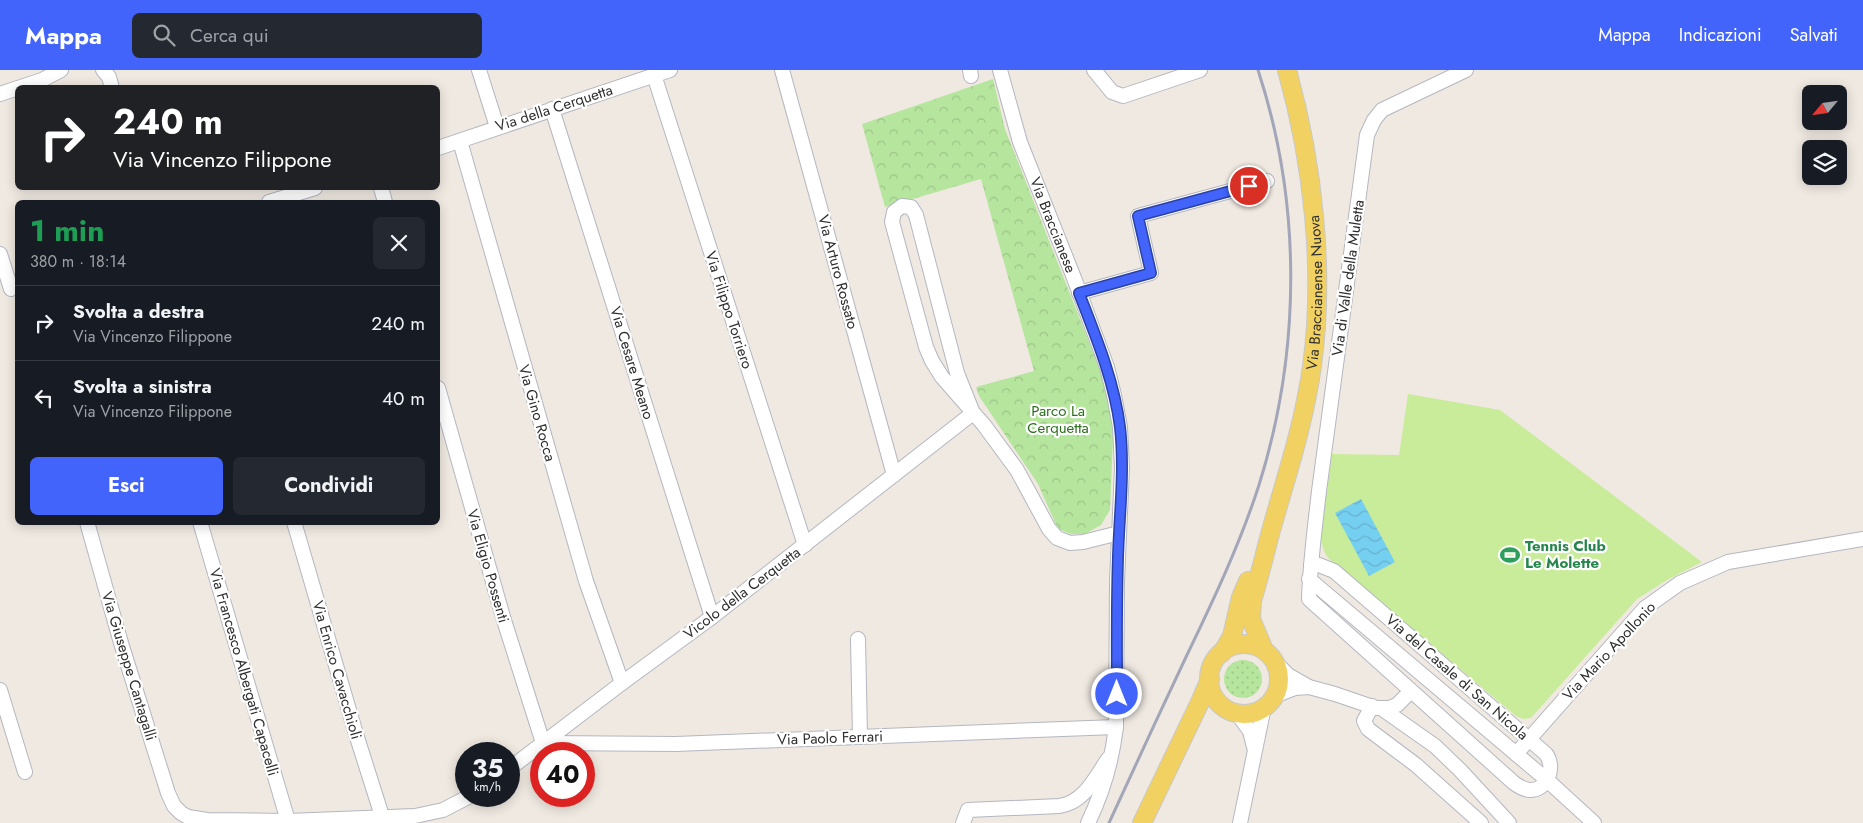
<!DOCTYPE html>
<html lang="it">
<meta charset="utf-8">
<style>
:root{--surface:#171b24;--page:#242831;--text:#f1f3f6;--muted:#9ea1a6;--line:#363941;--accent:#4264fb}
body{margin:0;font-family:Jost,sans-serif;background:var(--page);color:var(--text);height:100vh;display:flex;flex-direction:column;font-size:19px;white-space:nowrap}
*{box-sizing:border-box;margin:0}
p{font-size:16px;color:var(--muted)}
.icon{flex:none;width:28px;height:28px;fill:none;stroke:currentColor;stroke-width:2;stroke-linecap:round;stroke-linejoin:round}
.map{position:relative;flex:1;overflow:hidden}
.panel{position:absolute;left:15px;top:130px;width:425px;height:325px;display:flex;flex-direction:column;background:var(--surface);border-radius:8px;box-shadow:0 2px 12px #0003}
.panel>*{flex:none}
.guide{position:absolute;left:15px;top:15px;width:425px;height:105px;border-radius:8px;box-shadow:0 2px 12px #0003;background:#202124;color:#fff;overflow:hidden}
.needle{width:32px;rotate:241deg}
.controls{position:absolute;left:1802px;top:15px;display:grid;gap:10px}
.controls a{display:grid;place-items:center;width:45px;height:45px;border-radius:8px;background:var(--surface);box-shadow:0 2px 12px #0003;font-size:25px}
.speed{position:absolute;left:455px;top:672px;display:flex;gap:10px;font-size:25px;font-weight:700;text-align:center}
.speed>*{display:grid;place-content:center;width:65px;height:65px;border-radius:50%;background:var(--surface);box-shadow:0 2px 12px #0003;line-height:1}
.speed small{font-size:12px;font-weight:400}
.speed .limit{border:8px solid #d22;background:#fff;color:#111}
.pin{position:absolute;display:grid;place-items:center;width:42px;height:42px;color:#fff;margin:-21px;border:2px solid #fff;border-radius:50%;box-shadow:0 1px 5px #0007}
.me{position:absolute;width:55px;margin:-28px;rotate:0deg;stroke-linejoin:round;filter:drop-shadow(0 0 4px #0008)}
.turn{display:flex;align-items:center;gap:18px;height:105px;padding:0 15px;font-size:22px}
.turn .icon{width:65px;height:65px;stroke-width:2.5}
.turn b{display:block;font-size:35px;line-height:42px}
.round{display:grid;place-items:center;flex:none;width:52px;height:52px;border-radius:8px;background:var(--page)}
.head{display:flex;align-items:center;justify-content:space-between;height:85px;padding:0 15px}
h1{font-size:30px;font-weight:700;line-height:38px;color:#1e9e55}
.action{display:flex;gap:10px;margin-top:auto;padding:10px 15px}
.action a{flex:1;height:58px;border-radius:8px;background:var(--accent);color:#fff;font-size:20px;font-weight:700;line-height:58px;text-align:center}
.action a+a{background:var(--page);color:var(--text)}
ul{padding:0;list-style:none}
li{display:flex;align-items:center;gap:15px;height:75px;padding:0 15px;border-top:1px solid var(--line)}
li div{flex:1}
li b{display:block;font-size:19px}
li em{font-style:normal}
header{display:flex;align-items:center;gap:30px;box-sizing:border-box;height:70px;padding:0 25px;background:var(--accent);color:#fff}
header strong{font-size:24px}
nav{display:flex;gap:28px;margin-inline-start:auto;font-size:18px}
.search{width:350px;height:45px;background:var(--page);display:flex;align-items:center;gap:12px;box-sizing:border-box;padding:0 18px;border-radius:8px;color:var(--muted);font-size:19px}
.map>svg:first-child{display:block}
.grass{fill:url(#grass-dots)}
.park{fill:url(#park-crowns)}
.pitch{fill:#c9ec9a}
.water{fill:url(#water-waves)}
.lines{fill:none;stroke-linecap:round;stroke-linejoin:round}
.minor-casing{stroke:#b4b7c1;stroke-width:16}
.major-casing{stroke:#c9c9c9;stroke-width:20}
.minor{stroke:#fff;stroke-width:14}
.major{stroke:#f2d163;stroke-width:18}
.rail{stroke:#a3a6b8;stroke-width:3}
.route-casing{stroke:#2b41a3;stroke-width:12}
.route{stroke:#4264fb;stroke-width:9}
.labels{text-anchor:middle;stroke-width:4.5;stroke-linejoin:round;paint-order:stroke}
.street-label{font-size:15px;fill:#2e2e2e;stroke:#fff}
.park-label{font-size:15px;fill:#2c6e1b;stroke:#fff}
.leisure-label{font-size:15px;font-weight:bold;fill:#27864d;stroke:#fff;text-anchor:start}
</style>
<header>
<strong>Mappa</strong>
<div class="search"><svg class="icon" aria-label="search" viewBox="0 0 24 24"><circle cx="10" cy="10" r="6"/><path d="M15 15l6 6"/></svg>Cerca qui</div>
<nav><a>Mappa</a><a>Indicazioni</a><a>Salvati</a></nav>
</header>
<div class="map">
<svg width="1863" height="753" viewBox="0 0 1863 753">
<defs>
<pattern id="grass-dots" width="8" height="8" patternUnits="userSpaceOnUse" patternTransform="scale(1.25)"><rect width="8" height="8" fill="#b6e59e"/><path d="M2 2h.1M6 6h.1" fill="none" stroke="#9dc588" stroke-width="1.8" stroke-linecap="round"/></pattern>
<pattern id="park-crowns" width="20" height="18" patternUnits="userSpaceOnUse" patternTransform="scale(1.25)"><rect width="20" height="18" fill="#b6e59e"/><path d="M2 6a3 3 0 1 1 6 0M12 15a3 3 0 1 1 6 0" fill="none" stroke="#9dc588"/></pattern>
<pattern id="water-waves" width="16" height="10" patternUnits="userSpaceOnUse" patternTransform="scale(1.25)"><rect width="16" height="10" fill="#75cff0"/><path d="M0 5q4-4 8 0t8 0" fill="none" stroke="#66b2ce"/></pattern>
</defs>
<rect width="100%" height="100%" fill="#efe9e1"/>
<circle class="grass" cx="1243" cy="609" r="19"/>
<polygon class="park" points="993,9 1005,59 1108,320 1113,368 1110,440 1101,455 1085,464 1071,464 1058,459 1038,414 979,326 976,317 1034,301 981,109 885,137 862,54"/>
<path class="pitch" d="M1408 324 1500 340 1702 492 1667 510 1637 529 1531 648 1523 649 1516 646 1328 488C1323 480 1321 473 1321 464L1332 384 1399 385Z"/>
<polygon class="water" points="1361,429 1395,492 1369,506 1335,443"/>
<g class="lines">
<defs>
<g id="minor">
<polyline points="103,0 109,7 112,18"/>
<polyline points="479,0 497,57"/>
<polyline points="782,0 894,405"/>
<polyline points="970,0 971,6"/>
<path id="s1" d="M1000 0 1020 72 1074 208 1107 297 1114 325 1120 357 1122 398 1117 511 1116 657C1112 691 1103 722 1088 753"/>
<polyline points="1094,0 1112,22 1123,26 1200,0"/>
<polyline points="654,5 805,475"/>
<polyline points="18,18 42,10 61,0"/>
<polyline points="0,24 18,18"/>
<polyline points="552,39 712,547"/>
<polyline points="460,71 586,511 622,613"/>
<polyline points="438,78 670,0"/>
<polyline points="381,118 385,132"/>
<polyline points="269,132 315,118"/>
<polyline points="0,184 11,219"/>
<polyline points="1079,223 1151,203 1138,146 1267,111"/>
<polyline points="438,318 503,547 543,673"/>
<polyline points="973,343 957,303 916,145 911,137 902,136 894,142 892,152 926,277 932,291 942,307 984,355 1017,400 1049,459 1057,468 1070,473 1083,472 1119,463"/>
<polyline points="87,452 121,573 168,723 174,736 181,743 188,747 207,750 288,751 415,746 443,740 470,726"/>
<polyline points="200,452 288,751"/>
<polyline points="294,452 356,664 382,746"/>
<path d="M1311 494 1319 495 1334 501 1546 684C1556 698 1547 721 1529 720 1523 719 1518 716 1514 713L1309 529C1310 493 1315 457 1319 421L1367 65 1374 50 1382 40 1466 0"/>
<polyline points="1309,509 1547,710 1594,753"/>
<polyline points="858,569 860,667"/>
<polyline points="1274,591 1288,605 1309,617 1335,624 1376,638 1389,638 1397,635 1411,621"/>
<polyline points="0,620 25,702"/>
<polyline points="1274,626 1295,618 1309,617"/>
<polyline points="1372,636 1364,651 1368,659 1416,695 1481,753"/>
<polyline points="1381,638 1435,676 1460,700 1509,753"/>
<polyline points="1236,642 1250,661 1254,677"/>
<polyline points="543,673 676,674 1116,657"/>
<polyline points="1516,684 1645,538 1680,513 1728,492 1863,469"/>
<polyline points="509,699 622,613 712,547 973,343"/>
<path d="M963 753 968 740 1059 736C1084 733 1095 708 1108 689"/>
<polyline points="1240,753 1264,637"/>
</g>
<g id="major">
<circle cx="1244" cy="609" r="35"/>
<path id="s2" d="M1264 580 1251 549 1252 531C1261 502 1267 473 1276 443 1290 395 1305 347 1312 296 1325 200 1313 93 1287 0"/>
<polyline points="1222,583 1232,566 1241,527 1248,511"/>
<polyline points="1142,753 1201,630 1210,609"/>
</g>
</defs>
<use href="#minor" class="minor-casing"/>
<use href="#major" class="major-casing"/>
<use href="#minor" class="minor"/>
<use href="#major" class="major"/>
<path class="rail" d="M1109 753C1134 698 1160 642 1186 587 1213 531 1240 474 1259 415 1301 281 1302 134 1258 0"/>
</g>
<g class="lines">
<defs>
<path id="route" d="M1117 624C1117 570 1116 517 1119 464 1121 428 1124 393 1120 357 1114 310 1096 267 1079 223L1151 203 1138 146 1249 116"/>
</defs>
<use href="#route" class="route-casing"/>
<use href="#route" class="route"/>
</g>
<defs>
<symbol id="stadium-bare" viewBox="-9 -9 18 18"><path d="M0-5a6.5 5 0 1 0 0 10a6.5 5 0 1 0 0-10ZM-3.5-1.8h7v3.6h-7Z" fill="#2e9e5b" stroke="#fff" stroke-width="2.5" paint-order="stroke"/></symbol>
</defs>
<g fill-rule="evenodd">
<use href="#stadium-bare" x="1496" y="471" width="28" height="28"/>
</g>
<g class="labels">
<g class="street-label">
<text transform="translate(554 38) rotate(-18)" y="5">Via della Cerquetta</text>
<text dy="5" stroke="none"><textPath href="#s1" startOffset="164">Via Braccianese</textPath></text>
<text transform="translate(838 202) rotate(75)" y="5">Via Arturo Rossato</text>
<text transform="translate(1348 208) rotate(-82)" y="5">Via di Valle della Muletta</text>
<text dy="5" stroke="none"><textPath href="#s2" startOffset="368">Via Braccianense Nuova</textPath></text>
<text transform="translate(729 240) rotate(72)" y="5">Via Filippo Torriero</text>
<text transform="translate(632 293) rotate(73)" y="5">Via Cesare Meano</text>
<text transform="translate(537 343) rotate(74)" y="5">Via Gino Rocca</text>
<text transform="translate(488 496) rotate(74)" y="5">Via Eligio Possenti</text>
<text transform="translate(742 523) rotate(-37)" y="5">Vicolo della Cerquetta</text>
<text transform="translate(1609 581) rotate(-47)" y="5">Via Mario Apollonio</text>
<text transform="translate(129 596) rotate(73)" y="5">Via Giuseppe Cantagalli</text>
<text transform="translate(337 600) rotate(74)" y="5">Via Enrico Cavacchioli</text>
<text transform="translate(244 602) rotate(74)" y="5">Via Francesco Albergati Capacelli</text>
<text transform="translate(1457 607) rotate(41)" y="5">Via del Casale di San Nicola</text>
<text transform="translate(830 668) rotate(-2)" y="5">Via Paolo Ferrari</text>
</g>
<g class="park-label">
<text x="1058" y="346">Parco La<tspan x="1058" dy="17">Cerquetta</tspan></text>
</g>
<g class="leisure-label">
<text x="1525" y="481">Tennis Club<tspan x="1525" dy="17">Le Molette</tspan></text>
</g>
</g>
</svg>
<div class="controls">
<a><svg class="needle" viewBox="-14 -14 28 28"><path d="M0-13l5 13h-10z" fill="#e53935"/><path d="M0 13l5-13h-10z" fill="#9ea1a6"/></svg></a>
<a><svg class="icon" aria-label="layers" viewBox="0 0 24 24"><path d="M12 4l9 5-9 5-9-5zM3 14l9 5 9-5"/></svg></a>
</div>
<div class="speed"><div>35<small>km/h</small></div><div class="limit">40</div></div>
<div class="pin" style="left:1249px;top:116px;background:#d93025"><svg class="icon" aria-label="arrive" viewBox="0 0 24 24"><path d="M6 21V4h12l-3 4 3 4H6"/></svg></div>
<svg class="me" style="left:1117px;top:624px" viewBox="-20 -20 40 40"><circle r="17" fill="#4264fb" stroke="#fff" stroke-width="3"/><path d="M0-11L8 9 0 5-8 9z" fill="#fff"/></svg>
<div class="guide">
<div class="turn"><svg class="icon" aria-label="right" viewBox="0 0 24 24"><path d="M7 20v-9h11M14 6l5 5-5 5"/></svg><div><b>240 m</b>Via Vincenzo Filippone</div></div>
</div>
<section class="panel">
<div class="head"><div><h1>1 min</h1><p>380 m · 18:14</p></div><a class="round"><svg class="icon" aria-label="close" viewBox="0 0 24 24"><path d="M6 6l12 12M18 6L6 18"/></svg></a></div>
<ul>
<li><svg class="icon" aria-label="right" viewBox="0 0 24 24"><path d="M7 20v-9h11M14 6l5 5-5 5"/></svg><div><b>Svolta a destra</b><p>Via Vincenzo Filippone</p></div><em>240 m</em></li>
<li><svg class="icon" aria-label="left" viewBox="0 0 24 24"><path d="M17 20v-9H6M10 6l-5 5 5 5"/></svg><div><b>Svolta a sinistra</b><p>Via Vincenzo Filippone</p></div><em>40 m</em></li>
</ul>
<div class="action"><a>Esci</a><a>Condividi</a></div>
</section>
</div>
